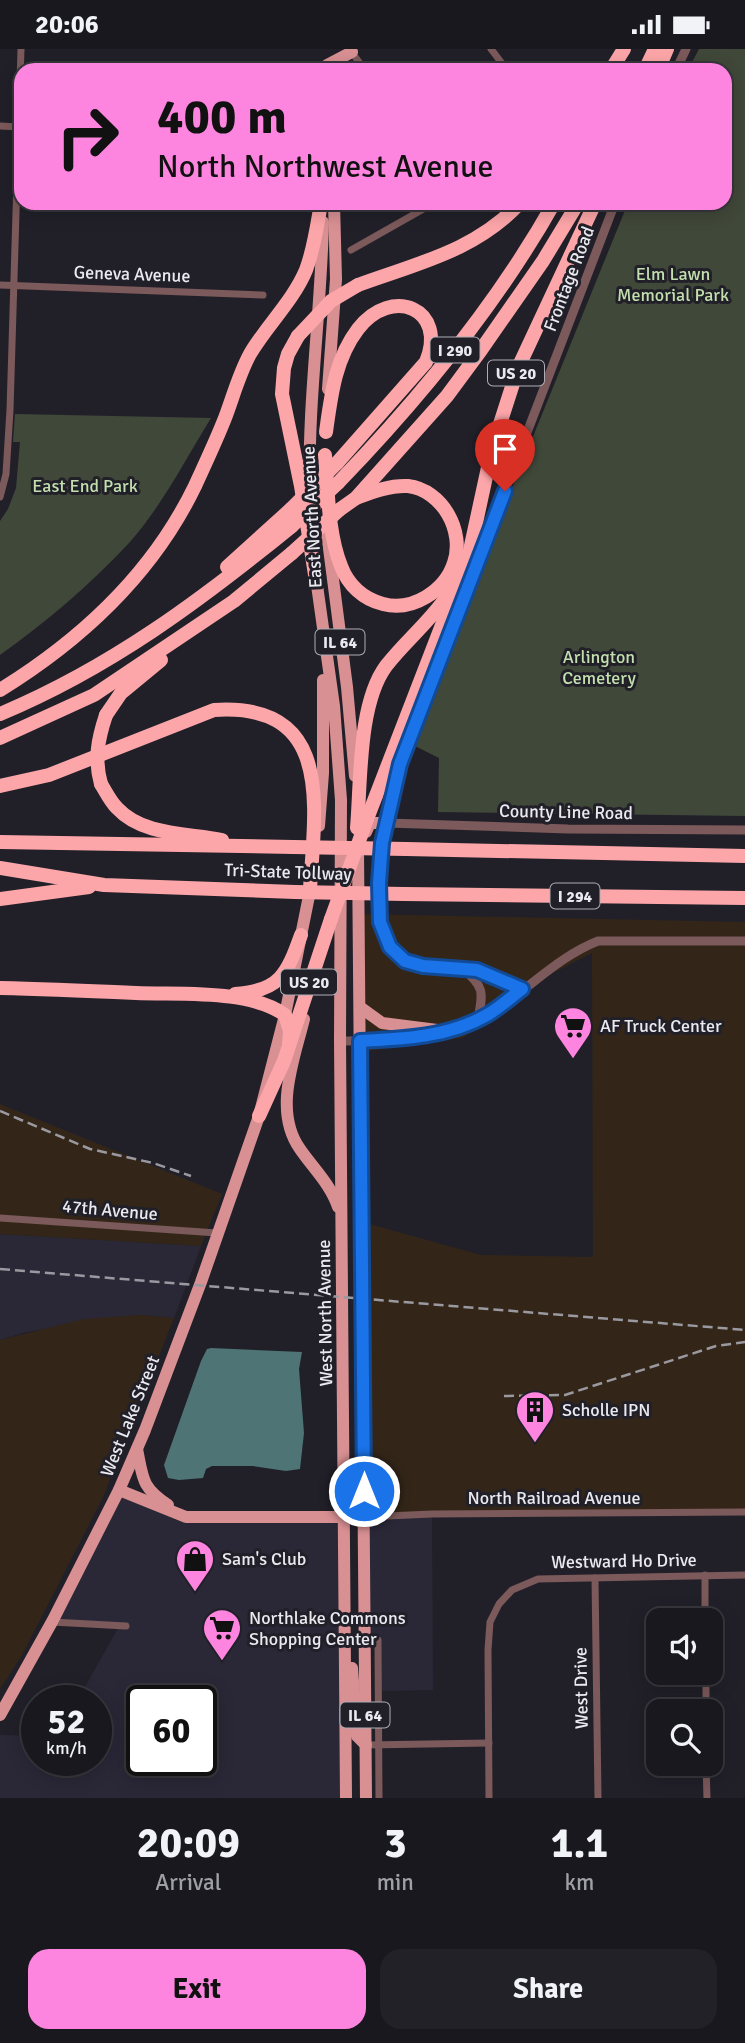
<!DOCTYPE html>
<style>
:root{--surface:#19181f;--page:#222128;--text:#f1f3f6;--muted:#9fa0a4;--line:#37373d;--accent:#fe85df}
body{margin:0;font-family:Signika,sans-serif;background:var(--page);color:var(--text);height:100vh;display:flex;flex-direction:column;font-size:26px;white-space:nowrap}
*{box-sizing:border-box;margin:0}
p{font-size:23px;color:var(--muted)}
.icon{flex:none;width:38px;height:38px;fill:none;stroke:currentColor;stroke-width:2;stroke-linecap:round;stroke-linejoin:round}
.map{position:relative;height:1749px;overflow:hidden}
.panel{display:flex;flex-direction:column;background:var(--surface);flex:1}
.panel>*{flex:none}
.banner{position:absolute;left:14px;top:14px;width:718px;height:147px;border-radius:21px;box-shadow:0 4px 18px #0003,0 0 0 2px var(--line);background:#fe85df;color:#111;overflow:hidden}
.fabs{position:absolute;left:646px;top:1559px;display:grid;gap:14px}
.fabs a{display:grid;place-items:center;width:77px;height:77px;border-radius:14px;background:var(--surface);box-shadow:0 4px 18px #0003,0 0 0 2px var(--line);font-size:35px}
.speed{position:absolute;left:21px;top:1636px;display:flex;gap:14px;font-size:35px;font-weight:700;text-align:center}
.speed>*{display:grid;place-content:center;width:91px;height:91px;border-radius:50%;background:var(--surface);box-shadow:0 4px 18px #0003,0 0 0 2px var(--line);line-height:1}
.speed small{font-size:18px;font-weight:400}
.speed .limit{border:4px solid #111;border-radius:10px;background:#fff;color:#111}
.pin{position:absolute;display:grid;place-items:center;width:60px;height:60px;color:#fff;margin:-72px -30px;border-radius:50% 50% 50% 0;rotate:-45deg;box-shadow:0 0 7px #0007}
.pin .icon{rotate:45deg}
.me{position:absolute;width:77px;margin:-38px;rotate:0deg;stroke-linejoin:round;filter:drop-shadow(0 0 5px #0008)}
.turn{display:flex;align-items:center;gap:24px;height:147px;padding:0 28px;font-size:32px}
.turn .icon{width:91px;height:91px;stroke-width:2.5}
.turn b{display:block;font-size:49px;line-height:60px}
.eta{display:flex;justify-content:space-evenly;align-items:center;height:119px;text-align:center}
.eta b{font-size:42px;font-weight:700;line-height:49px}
.action{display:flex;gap:14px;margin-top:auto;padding:14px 28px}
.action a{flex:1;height:80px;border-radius:21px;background:var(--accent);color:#111;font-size:28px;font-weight:700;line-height:80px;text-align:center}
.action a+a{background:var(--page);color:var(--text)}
.status{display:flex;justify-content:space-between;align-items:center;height:49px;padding:0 35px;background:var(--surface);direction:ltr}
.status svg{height:19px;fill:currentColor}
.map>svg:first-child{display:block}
.built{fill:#2a2837;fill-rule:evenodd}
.industrial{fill:#332619}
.green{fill:#404839}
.water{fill:#4e7475}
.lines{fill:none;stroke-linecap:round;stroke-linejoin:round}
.minor{stroke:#7c595a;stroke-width:7}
.tertiary{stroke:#7c595a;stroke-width:9}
.primary{stroke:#d89093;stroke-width:12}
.motorway{stroke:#fda6a9;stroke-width:14}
.rail{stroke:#9a99a0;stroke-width:2.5;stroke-dasharray:10 5;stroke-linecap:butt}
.motorway-bridge{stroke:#fda6a9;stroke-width:14}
.route-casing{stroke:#114b97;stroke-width:18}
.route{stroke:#1a73e8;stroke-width:12}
.labels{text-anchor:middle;stroke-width:6;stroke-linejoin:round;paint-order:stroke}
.shield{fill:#212029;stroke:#aeadb4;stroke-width:2}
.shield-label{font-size:16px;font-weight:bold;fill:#eae9ef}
.street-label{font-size:18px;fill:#eae9ef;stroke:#212029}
.park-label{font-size:18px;fill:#c2dfad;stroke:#212029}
.poi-label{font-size:18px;fill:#eae9ef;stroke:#212029;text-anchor:start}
</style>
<div class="status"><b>20:06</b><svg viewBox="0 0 49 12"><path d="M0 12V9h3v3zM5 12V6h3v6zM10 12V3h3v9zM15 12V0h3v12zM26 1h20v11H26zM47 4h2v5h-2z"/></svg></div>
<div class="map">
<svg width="745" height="1749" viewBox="0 0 745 1749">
<rect width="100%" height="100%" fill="#212029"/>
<g class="built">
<polygon points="0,1185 201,1197 174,1269 140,1266 26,1283 0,1291"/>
<path d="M119 1441 170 1463 344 1468 346 1749H0V1686L37 1687V1712H96V1652H77L121 1574 53 1571ZM142 1652H201V1712H142Z"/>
<polygon points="432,1465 433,1641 378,1642 378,1591 365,1591 364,1468"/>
</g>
<g class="industrial">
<polygon points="359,865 745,873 745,1463 364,1468 362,1173 481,1206 593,1208 592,904 549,926 463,989 361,1003"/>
<polygon points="0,1055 222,1145 201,1197 0,1185"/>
<polygon points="140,1266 174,1269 103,1448 22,1606 0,1640 0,1291 84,1270"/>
</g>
<g class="green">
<polygon points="699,0 745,0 745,767 438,763 439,709 413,696 484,508 628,154 724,154 724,21 688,21"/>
<path d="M15 365 211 369C185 411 162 457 129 494 90 536 46 573 0 606V472L8 460 16 439 20 393H13Z"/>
</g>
<polygon class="water" points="211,1299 302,1303 299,1320 304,1384 300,1420 286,1422 253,1417 212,1417 206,1420 203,1429 179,1431 168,1429 164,1416 201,1312 207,1300"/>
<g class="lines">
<g class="minor">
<polyline points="491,0 507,21"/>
<polyline points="350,1 365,21"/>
<polyline points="0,77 20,78"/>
<polyline points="351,201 434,154"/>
<polyline points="0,236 263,246"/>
<polyline points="0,448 6,425 10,361 21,0"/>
<polyline points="0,1169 217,1184"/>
<polyline points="364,1468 432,1465 745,1463"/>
<polyline points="705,1526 705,1572"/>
<polyline points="595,1529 598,1749"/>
<polyline points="52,1573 126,1577"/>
<polyline points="365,1591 378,1591 379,1749"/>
<polyline points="706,1624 706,1662"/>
<polyline points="366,1696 489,1694"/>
<polyline points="706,1715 707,1749"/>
<polyline points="489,1749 488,1601 490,1573 499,1555 512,1541 538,1530 745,1526"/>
</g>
<g class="tertiary">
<polyline points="676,21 686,0"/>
<polyline points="387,774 568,780 745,781"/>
<path d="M463 920C485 938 483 944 478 970"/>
<path d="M522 940C508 934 492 924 477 921 454 916 430 922 408 912 352 888 390 759 400 715L615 154"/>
<path d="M340 992C388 992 443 991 486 966 526 944 555 909 598 892H745"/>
</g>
<g class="primary">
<polyline points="327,16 352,3"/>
<polyline points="328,340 336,230 334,154"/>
<path d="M310 448C307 357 321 265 323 173"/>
<polyline points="327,484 347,638 355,727"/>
<polyline points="315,522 334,657 341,751 340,992 346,1749"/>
<polyline points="319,777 323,724 323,631"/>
<polyline points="366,783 370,774 387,774"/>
<polyline points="358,801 366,1749"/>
<polyline points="360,958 382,974 445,982"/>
<path d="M304 970C294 1011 273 1062 300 1100 313 1119 331 1136 338 1158"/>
<path d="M137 1400C143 1429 141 1438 168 1456"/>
<polyline points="119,1441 186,1468 364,1468"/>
<polyline points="352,1619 357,1687 366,1696"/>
<polyline points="0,1666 53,1571 119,1441 145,1381 201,1233 259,1067 285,966 311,837"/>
</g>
<g class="motorway">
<polyline points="611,21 624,0"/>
<polyline points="645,21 655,0"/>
<polyline points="658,21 667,0"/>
<path d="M358 236C418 214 475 202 520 154"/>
<polyline points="298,287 288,305 284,319 282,345 301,437 316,532"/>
<path d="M326 383C331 347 335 310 358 280 392 236 448 260 426 313L337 414"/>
<path d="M325 406C328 441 328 485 341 517 348 536 363 550 383 555 412 563 445 542 454 514 465 482 442 441 408 437 390 436 372 443 356 449"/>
<path d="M338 434C420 349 496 257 554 154"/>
<polyline points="339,461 356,449 447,347 481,301 543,212 578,154"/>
<polyline points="227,518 291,460"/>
<path d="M0 641C81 591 153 524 195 437 205 415 216 392 225 369 233 348 239 325 250 305 267 276 293 252 306 221 314 200 317 177 321 154"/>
<path d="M0 665C110 619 200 552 292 477"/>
<polyline points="106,666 121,644 161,611"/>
<polyline points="0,689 94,646 234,552 292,504"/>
<path d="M101 735C106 743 110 752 117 759 143 787 187 784 222 791"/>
<path d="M0 737 49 726 214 661C334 653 315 757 310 840"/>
<polyline points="367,770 469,506 492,400 518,319 595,154"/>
<path d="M357 779C361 732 358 655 386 617 406 591 432 571 450 543"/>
<polyline points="0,793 293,798"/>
<polyline points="406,800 745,807"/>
<polyline points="0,819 104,836 295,843"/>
<polyline points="404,845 745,849"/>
<polyline points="0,850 89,838"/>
<path d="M0 939C45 940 91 942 136 944 179 946 250 940 285 966L290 982 289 996"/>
<path d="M235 945C280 942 287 925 301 886"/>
<polyline points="259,1067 284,1012 331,870"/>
</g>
<g class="rail">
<polyline points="0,1062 90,1100 153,1114 191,1127"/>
<polyline points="0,1220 745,1281"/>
<polyline points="504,1347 565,1346 716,1297 745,1293"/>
</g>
<g class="motorway-bridge">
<polyline points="298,287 331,252 358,236"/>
<polyline points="291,460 337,414"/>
<polyline points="292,477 338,434"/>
<polyline points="292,504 339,461"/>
<path d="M101 735C94 710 98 690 106 666"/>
<polyline points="293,798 406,800"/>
<polyline points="295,843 404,845"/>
<polyline points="331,870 367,770"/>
</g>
</g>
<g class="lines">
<defs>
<path id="route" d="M364 1442 360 992C403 990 449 988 487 966 499 959 510 949 522 940L477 921 423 917 405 912 390 898 380 873 379 834 382 794 400 715 505 442"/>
</defs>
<use href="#route" class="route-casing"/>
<use href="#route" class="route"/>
</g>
<defs>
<symbol id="supermarket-pin" viewBox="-11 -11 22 30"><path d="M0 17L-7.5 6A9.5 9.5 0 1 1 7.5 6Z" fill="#fe85df" stroke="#212029"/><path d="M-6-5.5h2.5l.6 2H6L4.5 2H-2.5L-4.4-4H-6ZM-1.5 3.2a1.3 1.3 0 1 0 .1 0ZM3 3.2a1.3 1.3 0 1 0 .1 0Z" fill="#111"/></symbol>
<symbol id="building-pin" viewBox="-11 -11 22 30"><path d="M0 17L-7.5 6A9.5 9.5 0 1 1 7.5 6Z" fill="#fe85df" stroke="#212029"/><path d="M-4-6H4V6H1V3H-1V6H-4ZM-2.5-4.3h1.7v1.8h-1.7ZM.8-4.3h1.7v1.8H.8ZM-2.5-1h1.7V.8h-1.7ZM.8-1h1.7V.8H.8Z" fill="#111"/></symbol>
<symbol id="shop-pin" viewBox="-11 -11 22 30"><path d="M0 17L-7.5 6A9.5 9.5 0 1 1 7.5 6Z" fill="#fe85df" stroke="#212029"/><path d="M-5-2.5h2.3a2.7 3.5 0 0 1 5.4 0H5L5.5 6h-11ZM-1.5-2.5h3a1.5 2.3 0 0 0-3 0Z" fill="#111"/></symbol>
</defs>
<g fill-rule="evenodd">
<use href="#supermarket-pin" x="551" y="955" width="44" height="60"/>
<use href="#building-pin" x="513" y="1339" width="44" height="60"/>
<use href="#shop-pin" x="173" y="1488" width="44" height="60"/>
<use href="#supermarket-pin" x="200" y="1557" width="44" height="60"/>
</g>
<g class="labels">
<g class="shield">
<rect x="430.5" y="288.5" width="49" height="25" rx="5"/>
<rect x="488" y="311.5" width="56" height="25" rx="5"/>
<rect x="315.5" y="580.5" width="49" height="25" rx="5"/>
<rect x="550.5" y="834.5" width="49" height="25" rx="5"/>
<rect x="281" y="920.5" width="56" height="25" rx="5"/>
<rect x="340.5" y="1653.5" width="49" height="25" rx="5"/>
</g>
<g class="shield-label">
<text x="455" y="307">I 290</text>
<text x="516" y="330">US 20</text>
<text x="340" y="599">IL 64</text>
<text x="575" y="853">I 294</text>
<text x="309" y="939">US 20</text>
<text x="365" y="1672">IL 64</text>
</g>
<g class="street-label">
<text transform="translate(132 225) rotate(2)" y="6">Geneva Avenue</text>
<text transform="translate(569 230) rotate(-69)" y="6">Frontage Road</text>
<text transform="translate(312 468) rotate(-93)" y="6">East North Avenue</text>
<text transform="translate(566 763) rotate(1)" y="6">County Line Road</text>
<text transform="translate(288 823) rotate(2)" y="6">Tri-State Tollway</text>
<text transform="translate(110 1161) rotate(5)" y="6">47th Avenue</text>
<text transform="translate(325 1264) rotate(-91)" y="6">West North Avenue</text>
<text transform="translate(130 1367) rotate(-68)" y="6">West Lake Street</text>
<text x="554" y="1455">North Railroad Avenue</text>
<text transform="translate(624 1512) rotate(-1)" y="6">Westward Ho Drive</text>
<text transform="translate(581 1639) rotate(-91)" y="6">West Drive</text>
</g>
<g class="park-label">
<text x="673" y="231">Elm Lawn<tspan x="673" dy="21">Memorial Park</tspan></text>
<text x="85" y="443">East End Park</text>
<text x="599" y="614">Arlington<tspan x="599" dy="21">Cemetery</tspan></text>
</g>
<g class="poi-label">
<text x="600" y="983">AF Truck Center</text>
<text x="562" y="1367">Scholle IPN</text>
<text x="222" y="1516">Sam's Club</text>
<text x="249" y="1575">Northlake Commons<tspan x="249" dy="21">Shopping Center</tspan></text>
</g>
</g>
</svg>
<div class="fabs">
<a><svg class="icon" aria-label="sound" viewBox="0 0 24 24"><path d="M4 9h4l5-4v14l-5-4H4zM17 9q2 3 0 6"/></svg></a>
<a><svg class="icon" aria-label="search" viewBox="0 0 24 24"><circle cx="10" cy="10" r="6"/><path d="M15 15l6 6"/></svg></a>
</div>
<div class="speed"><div>52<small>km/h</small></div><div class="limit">60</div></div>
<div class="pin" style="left:505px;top:442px;background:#d93025"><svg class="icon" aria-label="arrive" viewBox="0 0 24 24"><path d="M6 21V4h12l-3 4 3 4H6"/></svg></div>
<svg class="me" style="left:364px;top:1442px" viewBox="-20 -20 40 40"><circle r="17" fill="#1a73e8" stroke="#fff" stroke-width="3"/><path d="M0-11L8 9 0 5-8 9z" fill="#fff"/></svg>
<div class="banner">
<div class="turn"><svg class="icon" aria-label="right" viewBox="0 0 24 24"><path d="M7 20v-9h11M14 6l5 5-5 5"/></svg><div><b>400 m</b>North Northwest Avenue</div></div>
</div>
</div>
<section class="panel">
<div class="eta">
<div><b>20:09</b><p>Arrival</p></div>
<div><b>3</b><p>min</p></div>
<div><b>1.1</b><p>km</p></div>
</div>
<div class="action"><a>Exit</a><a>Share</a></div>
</section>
